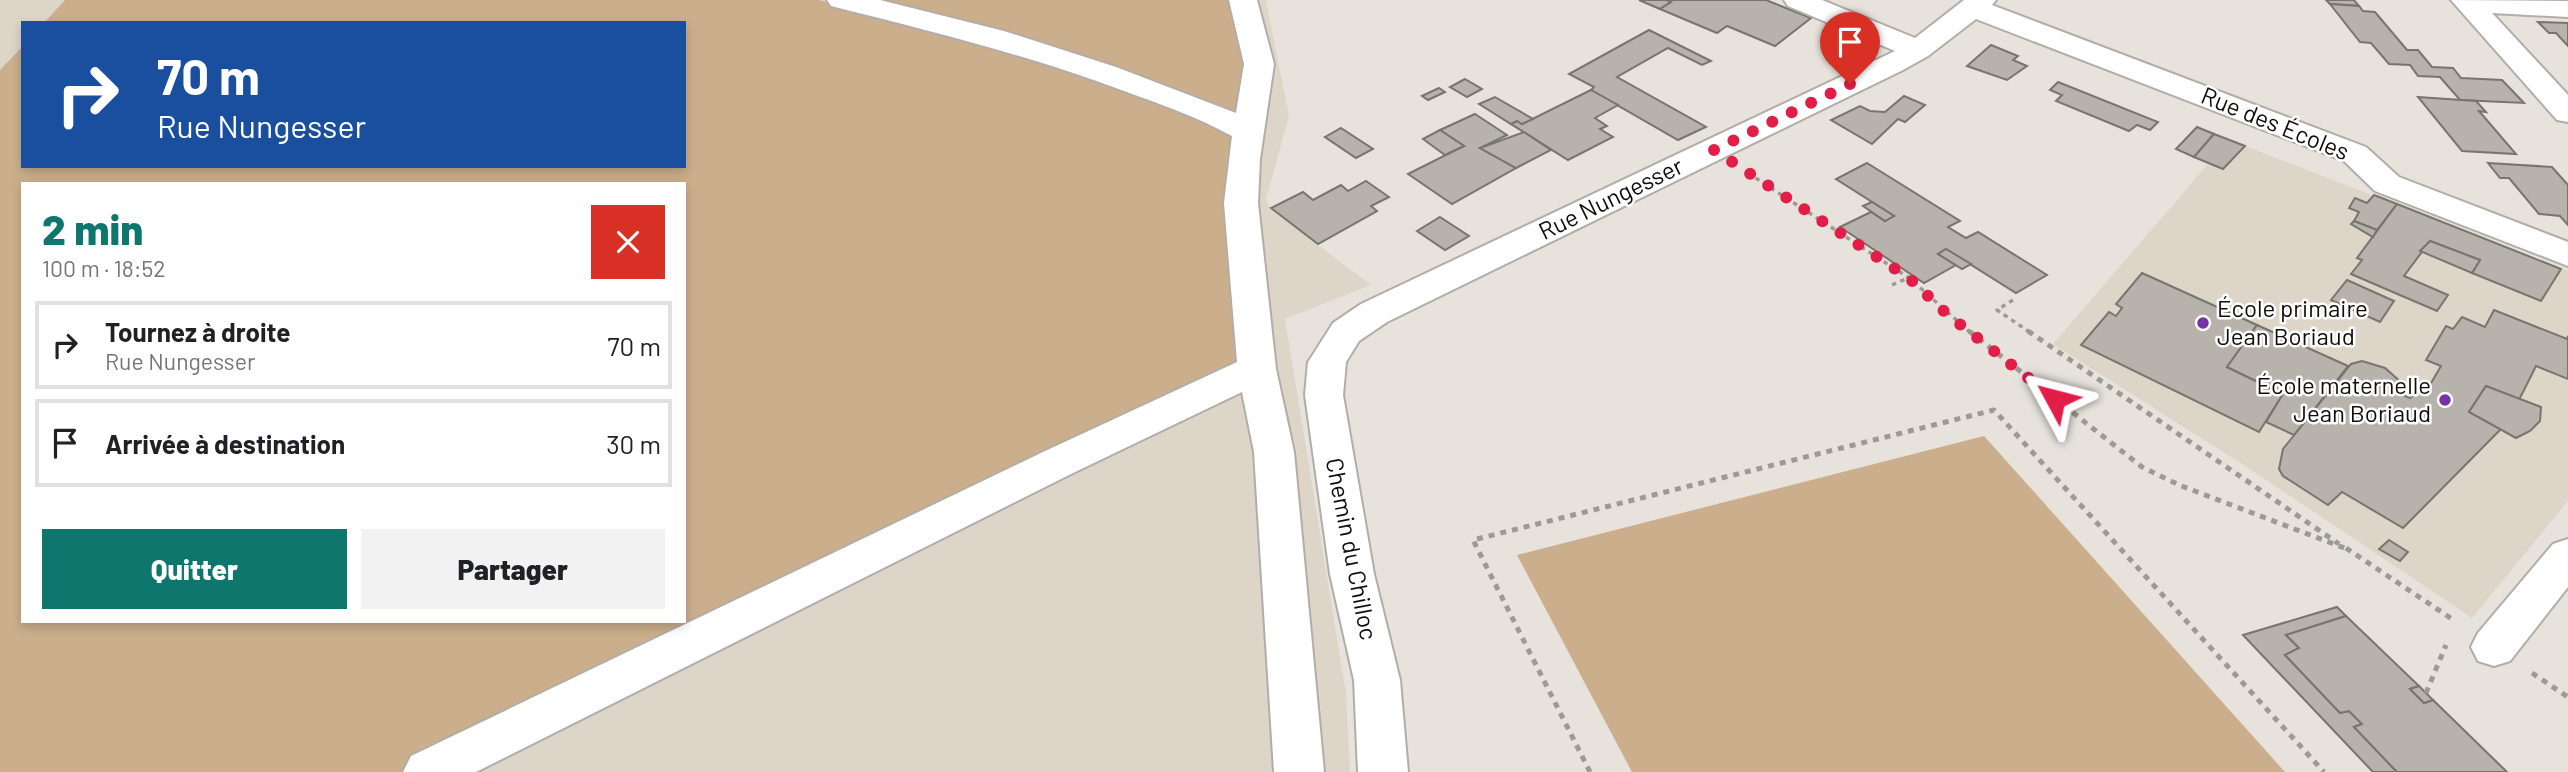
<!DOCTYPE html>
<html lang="fr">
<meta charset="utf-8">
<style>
:root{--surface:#fff;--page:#f2f2f2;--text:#202124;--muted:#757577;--line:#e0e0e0;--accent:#0f766e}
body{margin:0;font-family:Barlow,sans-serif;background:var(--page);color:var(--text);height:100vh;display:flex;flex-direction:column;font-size:26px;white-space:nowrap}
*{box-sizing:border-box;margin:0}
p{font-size:23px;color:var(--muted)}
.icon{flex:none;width:38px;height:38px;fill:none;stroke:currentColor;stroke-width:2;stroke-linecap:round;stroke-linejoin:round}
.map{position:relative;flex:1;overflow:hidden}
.drawer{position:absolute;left:21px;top:182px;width:665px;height:441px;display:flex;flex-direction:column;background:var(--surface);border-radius:0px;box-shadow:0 4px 10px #0003}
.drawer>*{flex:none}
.top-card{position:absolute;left:21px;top:21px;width:665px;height:147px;border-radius:0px;box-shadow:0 4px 10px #0003;background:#1a4fa0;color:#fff;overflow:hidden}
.pin{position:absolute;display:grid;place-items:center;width:60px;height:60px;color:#fff;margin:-72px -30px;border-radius:50% 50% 50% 0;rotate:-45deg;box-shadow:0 0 7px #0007}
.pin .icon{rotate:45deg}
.me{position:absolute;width:77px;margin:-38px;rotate:308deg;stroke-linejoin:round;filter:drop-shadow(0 0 5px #0008)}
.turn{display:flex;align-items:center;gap:24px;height:147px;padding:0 21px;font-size:32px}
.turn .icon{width:91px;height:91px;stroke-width:2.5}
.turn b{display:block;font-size:49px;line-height:60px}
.round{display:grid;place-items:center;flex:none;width:74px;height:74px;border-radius:0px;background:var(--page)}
.headline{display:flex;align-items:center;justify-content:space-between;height:119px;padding:0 21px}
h1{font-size:42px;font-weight:800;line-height:52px;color:var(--accent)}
.button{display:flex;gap:14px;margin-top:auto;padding:14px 21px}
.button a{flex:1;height:80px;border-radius:0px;background:var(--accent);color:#fff;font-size:28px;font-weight:800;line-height:80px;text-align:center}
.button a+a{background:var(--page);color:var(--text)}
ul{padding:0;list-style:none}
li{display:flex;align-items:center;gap:21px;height:88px;margin:0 14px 10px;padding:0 7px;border:4px solid var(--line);border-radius:0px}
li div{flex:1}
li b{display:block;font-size:26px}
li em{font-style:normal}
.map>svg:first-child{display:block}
.built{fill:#ded5c9;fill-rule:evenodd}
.green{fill:#cbaf8c;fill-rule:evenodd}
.building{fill:#b7b2ac;stroke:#78746e;stroke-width:2}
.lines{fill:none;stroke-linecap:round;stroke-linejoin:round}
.minor-casing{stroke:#b2ada7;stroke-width:4}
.path-far1{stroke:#9d9994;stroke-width:3.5;stroke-dasharray:4.5 4.5;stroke-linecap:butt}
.path{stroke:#9d9994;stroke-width:5;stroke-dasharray:6 6;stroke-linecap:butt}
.minor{fill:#fff;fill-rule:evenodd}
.route{stroke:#e11d48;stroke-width:12;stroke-dasharray:0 21.6}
.poi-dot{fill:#7633a8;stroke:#fff;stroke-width:2.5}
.labels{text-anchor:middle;stroke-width:5;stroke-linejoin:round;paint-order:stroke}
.street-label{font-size:24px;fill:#0f0d0b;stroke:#fff}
.poi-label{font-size:24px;fill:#0f0d0b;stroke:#fff;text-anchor:start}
</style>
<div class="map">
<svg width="2568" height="772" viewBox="0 0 2568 772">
<rect width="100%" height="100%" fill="#e7e2dc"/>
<g class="built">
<path d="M0 0H1266L1289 116 1266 199 1270 209 1371 285 1285 319 1346 693 1350 772H0ZM23 23H684V166H23ZM23 184H684V621H23Z"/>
<polygon points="2245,146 2568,271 2568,501 2472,618 2256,473 2053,344 2209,163 2223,169"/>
</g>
<g class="green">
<path d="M65 0H819L1077 69 1241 136 1246 367 408 772H0V70L23 46V166H684V23H44ZM23 184H684V621H23Z"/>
<polygon points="870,0 1235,0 1251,65 1246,120"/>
<polygon points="1984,436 2285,772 1632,772 1517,555"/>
</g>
<g class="building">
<polygon points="1639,0 1667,0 1671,2 1660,9"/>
<polygon points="1667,0 1766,0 1811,18 1775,46 1727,26 1717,33 1660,9 1671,2"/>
<polygon points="2326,0 2354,0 2359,6 2330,4"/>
<polygon points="2330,4 2359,6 2363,11 2375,12 2407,50 2418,50 2432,67 2453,68 2461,78 2502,80 2524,103 2460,100 2440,77 2418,76 2410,65 2389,64 2371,43 2360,42"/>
<polygon points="2538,22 2568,23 2568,46 2556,33 2549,33"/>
<polygon points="1649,30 1711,61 1702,65 1668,48 1617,77 1706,127 1678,140 1591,90 1594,87 1569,74"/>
<polygon points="1991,45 2018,56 2013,60 2027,66 2007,80 1967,66"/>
<polygon points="1465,79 1482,89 1467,97 1450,87"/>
<polygon points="2058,82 2158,122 2150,130 2137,125 2129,131 2056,101 2062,95 2050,90"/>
<polygon points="1439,88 1445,92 1428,100 1422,96"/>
<polygon points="1591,90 1618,105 1595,118 1607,126 1600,129 1613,137 1568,160 1511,124 1517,121 1522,124"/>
<polygon points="1904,96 1925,105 1905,122 1898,119 1872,144 1831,120 1860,106 1870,111 1885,112"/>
<polygon points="1495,97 1533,119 1522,124 1517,121 1511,124 1479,104"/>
<polygon points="2418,97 2476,101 2486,112 2479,111 2516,154 2462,151"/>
<polygon points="1475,114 1507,135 1480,148 1516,168 1452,204 1408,174 1464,146 1440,130"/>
<polygon points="2197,127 2214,134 2194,157 2176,149"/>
<polygon points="1341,128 1373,149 1356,158 1325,137"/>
<polygon points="1440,130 1464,146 1445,155 1423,139"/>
<polygon points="1524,132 1551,150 1516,168 1480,148"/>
<polygon points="2214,134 2245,146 2223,169 2194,157"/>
<polygon points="1867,163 1960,221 1948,227 1966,238 1978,232 2047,275 2016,293 1946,249 1938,254 1956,265 1924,283 1840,227 1871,212 1885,221 1894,216 1836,179"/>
<polygon points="2488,163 2552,167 2568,185 2568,225 2560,216 2539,214 2509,178 2500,178"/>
<polygon points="1366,181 1389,197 1371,206 1377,211 1318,244 1271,208 1303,192 1313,200 1341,185 1348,191"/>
<polygon points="2374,195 2397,204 2377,230 2354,221 2359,212 2349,208 2355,198 2367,203"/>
<polygon points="1872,202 1894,216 1885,221 1863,206"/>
<polygon points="2397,204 2561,269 2541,301 2472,273 2480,260 2430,241 2404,276 2448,295 2437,311 2351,274 2362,260 2357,258"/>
<polygon points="1440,217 1469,236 1445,250 1417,231"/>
<polygon points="2354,221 2377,230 2373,237 2351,224"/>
<polygon points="2430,241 2480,260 2472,273 2420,251"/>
<polygon points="1946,249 1971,264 1962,269 1938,254"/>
<polygon points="2142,273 2257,325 2227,367 2283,394 2259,432 2081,345 2109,312 2116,316 2122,308 2116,304"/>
<polygon points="2347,280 2394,301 2380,322 2331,300"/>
<polygon points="2494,310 2567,339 2568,336 2568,379 2536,366 2519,400 2486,386 2469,412 2501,429 2403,528 2342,492 2328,505 2283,476 2279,469 2283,449 2351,364 2362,361 2385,368 2402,383 2403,389 2398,393 2410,398 2421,387 2427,390 2441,366 2426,360 2446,326 2453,329 2462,317 2485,327"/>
<polygon points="2257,325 2348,366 2294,435 2266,422 2283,394 2227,367"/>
<polygon points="2486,386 2541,407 2540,421 2530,431 2516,438 2469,412"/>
<polygon points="2389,540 2408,552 2400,561 2379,549"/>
<polygon points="2337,607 2346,616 2286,635 2299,648 2285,655 2340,713 2349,711 2362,724 2354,727 2397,772 2373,772 2243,635"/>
<polygon points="2346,616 2419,686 2410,689 2424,703 2433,700 2507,772 2397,772 2354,727 2362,724 2349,711 2340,713 2285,655 2299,648 2286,635"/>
<polygon points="2419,686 2433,700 2424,703 2410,689"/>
</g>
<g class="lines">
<defs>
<g id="minor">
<path d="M827 0H880L1004 31 1116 67 1236 113 1244 64 1229 0H1257L1274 64 1260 159 1258 203 1276 369 1294 452 1324 772H1274L1254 452 1242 392 1071 474 476 772H403L411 756 1043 452 1237 362 1224 203 1232 136C1197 117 1160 104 1124 91 1028 55 930 31 831 6Z"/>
<polygon points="1784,0 1822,0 1915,38 1964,0 1996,0 1992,5 2366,147 2399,177 2568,242 2568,266 2375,191 2344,161 1976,19 1928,56 1903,70 1387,322 1359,341 1346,362 1343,395 1374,574 1400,680 1408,772 1358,772 1354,680 1330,574 1305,395 1308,362 1314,353 1333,323 1361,304 1895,51 1788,6"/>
<polygon points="2451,0 2568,1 2568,17 2492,13 2568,95 2568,122 2557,120"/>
<polygon points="2568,539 2568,587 2510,661 2494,666 2478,661 2471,647 2478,633 2553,544"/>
</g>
</defs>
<use href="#minor" class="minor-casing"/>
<g class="path-far1">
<polyline points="1748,173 1909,278 1971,333"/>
<polyline points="1892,285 1908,278"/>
<polyline points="2013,300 1997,310 2031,333"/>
</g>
<g class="path">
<polyline points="1969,331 2142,467 2179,485 2347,549"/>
<polyline points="2028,331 2339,544"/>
<polyline points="2346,548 2455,621"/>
<polyline points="2532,673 2568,697"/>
<polyline points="2426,693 2446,645"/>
<polyline points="1590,772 1473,540 1994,410 2324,772"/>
</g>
<use href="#minor" class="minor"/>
</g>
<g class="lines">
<polyline class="route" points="1850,84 1714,150 1909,278 1947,314 2055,399"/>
</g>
<g class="poi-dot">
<circle cx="2203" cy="323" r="7"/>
<circle cx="2445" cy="400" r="7"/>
</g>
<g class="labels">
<g class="street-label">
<text transform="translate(2275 124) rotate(22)" y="8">Rue des Écoles</text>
<text transform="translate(1611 199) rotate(-26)" y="8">Rue Nungesser</text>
<text transform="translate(1351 549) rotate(79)" y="8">Chemin du Chilloc</text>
</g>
<g class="poi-label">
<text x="2217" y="317">École primaire<tspan x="2217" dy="28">Jean Boriaud</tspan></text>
<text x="2431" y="394" text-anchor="end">École maternelle<tspan x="2431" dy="28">Jean Boriaud</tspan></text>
</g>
</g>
</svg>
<div class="pin" style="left:1850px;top:84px;background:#d93025"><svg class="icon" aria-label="arrive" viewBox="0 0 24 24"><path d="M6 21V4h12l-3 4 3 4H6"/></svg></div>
<svg class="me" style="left:2055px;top:399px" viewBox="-20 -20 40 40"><path d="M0-17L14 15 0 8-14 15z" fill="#e11d48" stroke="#fff" stroke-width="4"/></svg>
<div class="top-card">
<div class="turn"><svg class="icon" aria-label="right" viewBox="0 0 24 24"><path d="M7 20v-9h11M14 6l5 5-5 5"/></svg><div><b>70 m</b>Rue Nungesser</div></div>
</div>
<section class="drawer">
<div class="headline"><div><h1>2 min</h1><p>100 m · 18:52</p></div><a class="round" style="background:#d93025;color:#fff"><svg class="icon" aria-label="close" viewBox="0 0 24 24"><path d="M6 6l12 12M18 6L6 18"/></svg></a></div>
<ul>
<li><svg class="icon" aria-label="right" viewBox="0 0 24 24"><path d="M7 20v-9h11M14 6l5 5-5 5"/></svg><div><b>Tournez à droite</b><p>Rue Nungesser</p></div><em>70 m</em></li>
<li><svg class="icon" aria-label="arrive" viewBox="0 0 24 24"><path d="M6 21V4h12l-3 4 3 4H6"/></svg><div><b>Arrivée à destination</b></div><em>30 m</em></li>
</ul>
<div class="button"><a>Quitter</a><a>Partager</a></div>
</section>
</div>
